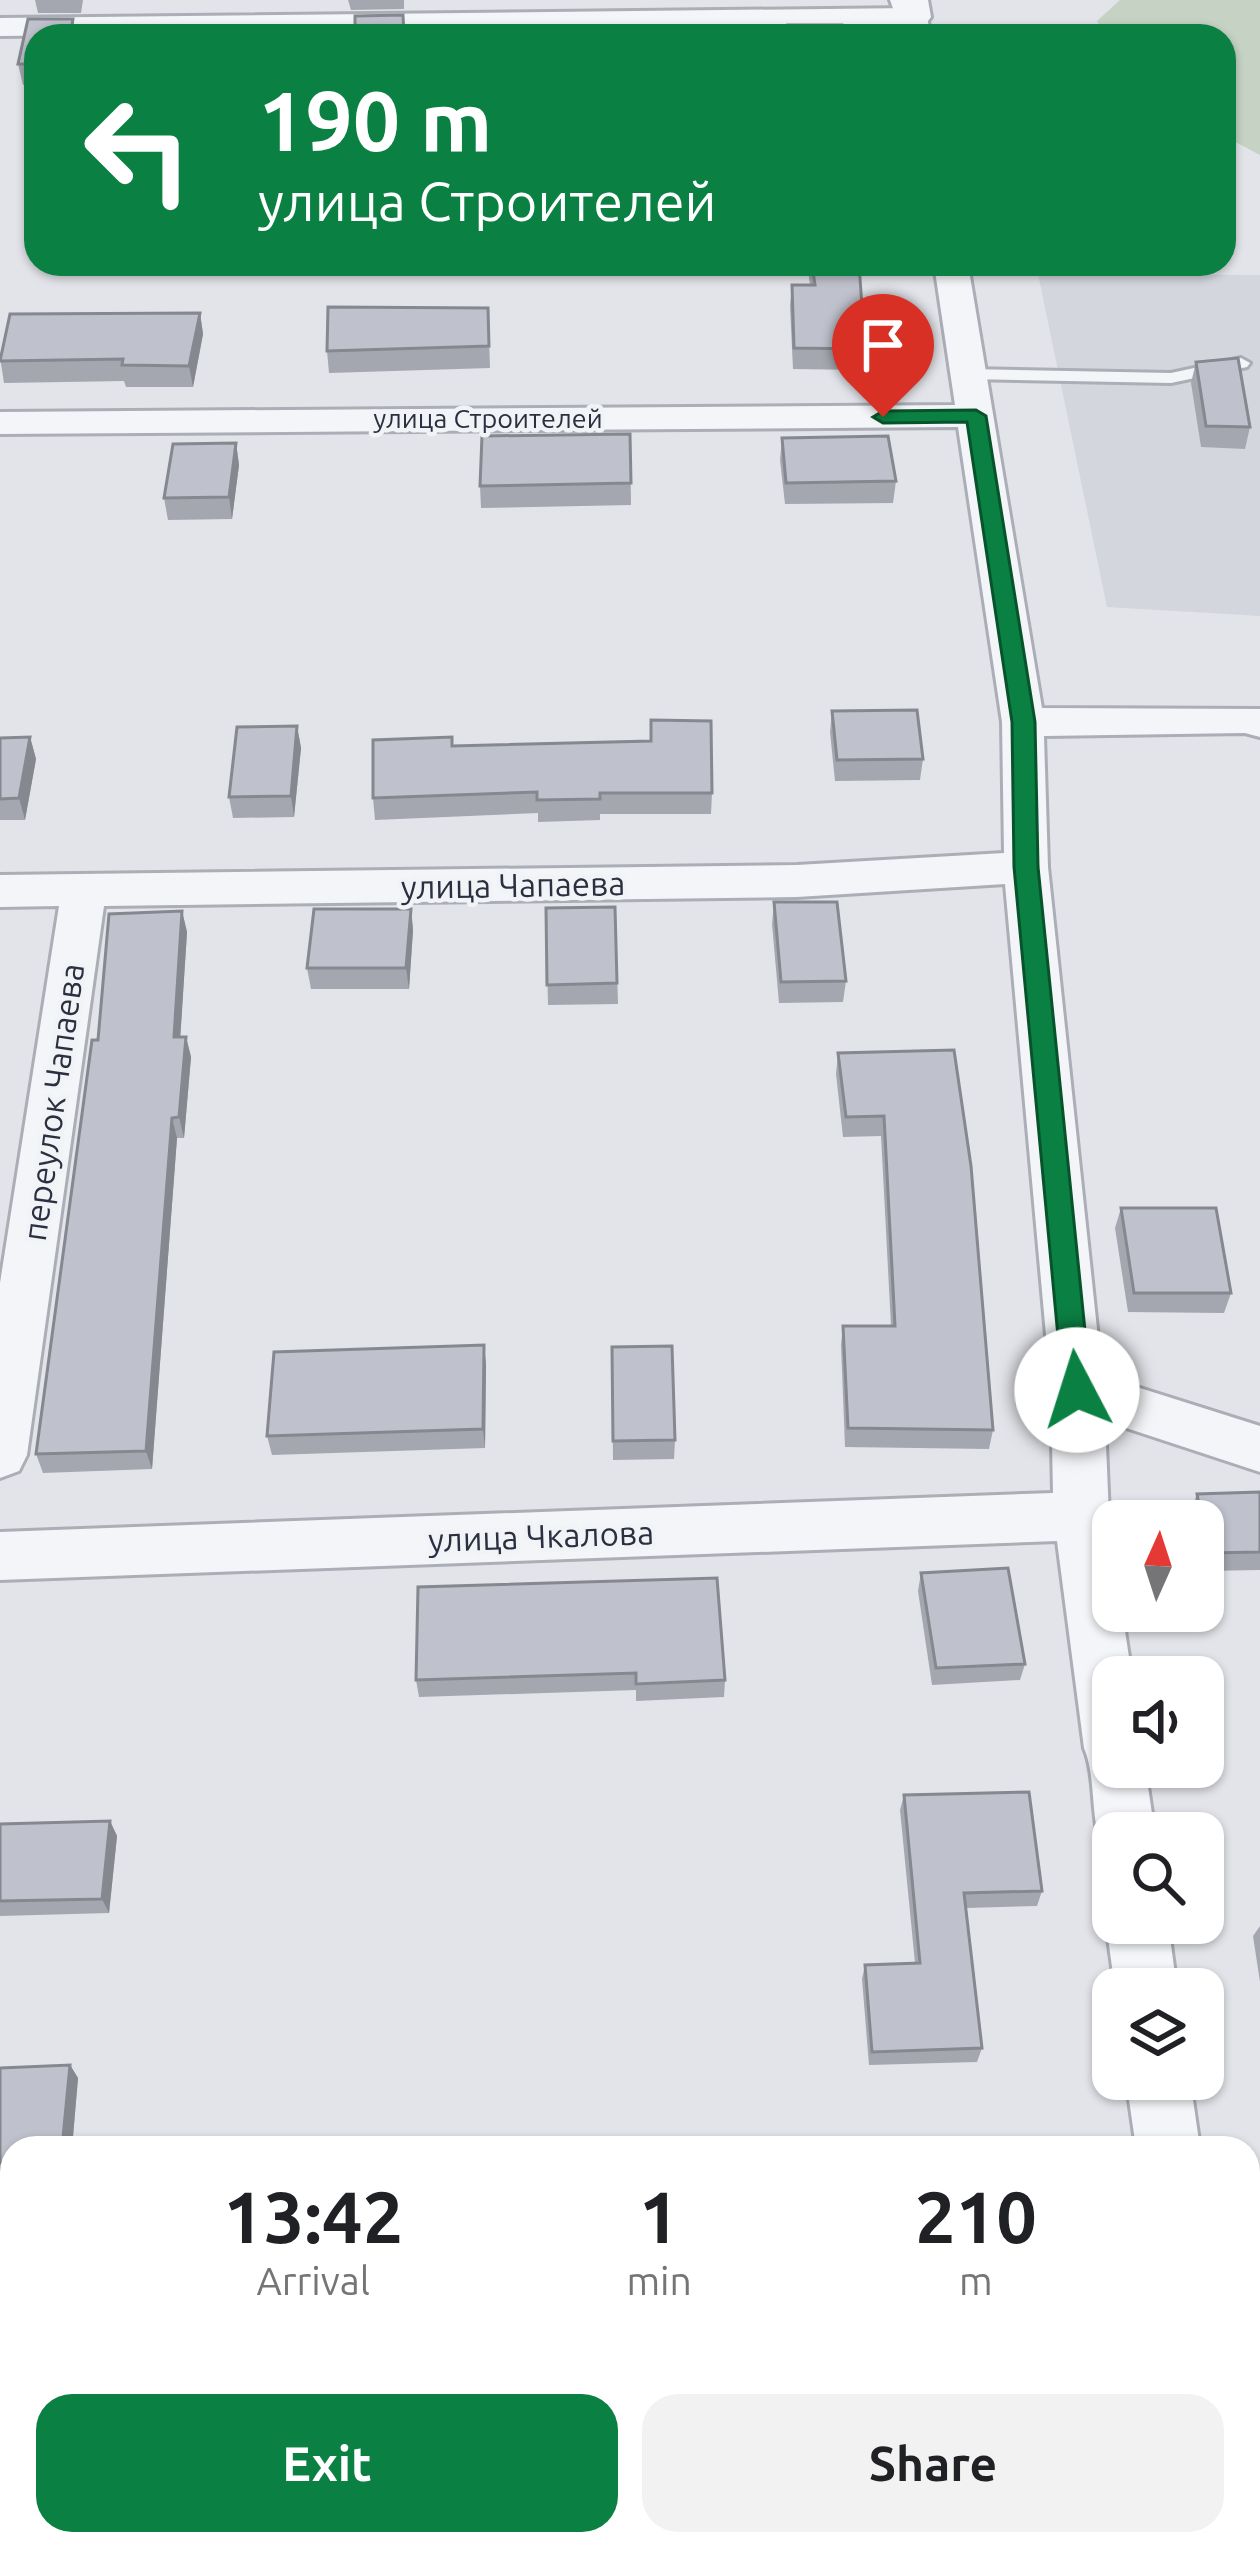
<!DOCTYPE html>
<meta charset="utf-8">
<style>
:root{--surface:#fff;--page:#f2f2f2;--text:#202124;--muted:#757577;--accent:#0b8043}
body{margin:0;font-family:Ubuntu,sans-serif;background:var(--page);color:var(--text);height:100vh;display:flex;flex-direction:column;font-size:45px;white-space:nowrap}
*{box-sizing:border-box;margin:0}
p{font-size:39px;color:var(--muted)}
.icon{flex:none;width:66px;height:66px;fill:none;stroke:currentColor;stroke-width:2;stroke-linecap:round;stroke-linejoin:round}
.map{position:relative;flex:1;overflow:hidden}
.side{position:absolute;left:0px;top:2136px;width:1260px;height:420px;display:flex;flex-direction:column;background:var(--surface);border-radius:36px 36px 0 0;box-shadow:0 3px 9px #0004}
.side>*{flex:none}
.top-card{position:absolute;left:24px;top:24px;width:1212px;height:252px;border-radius:36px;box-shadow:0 3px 9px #0004;background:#0b8043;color:#fff;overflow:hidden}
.needle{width:78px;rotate:3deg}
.fabs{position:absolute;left:1092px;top:1500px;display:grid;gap:24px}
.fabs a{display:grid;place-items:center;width:132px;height:132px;border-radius:24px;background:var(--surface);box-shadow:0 3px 9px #0004;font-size:60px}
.pin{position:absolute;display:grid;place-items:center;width:102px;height:102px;color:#fff;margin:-123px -51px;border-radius:50% 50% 50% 0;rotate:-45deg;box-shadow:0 0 12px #0007}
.pin .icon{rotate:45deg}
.me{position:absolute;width:132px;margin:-66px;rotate:355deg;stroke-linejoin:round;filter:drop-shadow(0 0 9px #0008)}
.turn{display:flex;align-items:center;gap:42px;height:252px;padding:0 36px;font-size:54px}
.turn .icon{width:156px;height:156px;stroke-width:2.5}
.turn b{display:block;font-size:84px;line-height:102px}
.eta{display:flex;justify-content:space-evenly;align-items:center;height:204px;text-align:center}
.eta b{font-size:72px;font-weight:700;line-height:84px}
.action{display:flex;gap:24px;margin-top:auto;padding:24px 36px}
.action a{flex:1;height:138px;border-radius:36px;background:var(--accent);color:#fff;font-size:48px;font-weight:700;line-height:138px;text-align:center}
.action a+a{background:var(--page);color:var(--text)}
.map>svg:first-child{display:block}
.built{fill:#d4d6de}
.green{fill:#c5d2c4}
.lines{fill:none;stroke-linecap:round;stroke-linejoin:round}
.service-casing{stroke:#abaeb6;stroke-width:6}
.minor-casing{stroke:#abaeb6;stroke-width:6}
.tertiary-casing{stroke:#abaeb6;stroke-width:6}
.service{fill:#f4f5f8;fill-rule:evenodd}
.minor{fill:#f4f5f8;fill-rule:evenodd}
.tertiary{fill:#f4f5f8;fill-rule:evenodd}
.wall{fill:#a4a7af}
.shaded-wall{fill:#86888f}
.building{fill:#bfc2cc;stroke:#86888f;stroke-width:3}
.route{fill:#0b8043;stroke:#07532c;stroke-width:3}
.labels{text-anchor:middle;stroke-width:9;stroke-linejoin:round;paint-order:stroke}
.far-street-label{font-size:27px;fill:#2b3040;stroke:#f1f3f7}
.street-label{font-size:33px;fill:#2b3040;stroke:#f1f3f7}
</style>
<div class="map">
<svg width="1260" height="2556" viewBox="0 0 1260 2556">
<rect width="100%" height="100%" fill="#e2e4e9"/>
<polygon class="built" points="1038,274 1260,275 1260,616 1107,607"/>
<polygon class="green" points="1120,0 1260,0 1260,155 1224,136 1224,36 1106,36 1097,21"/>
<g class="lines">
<defs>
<polygon id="service" points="1241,358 1250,363 1247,367 1171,383 969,379 960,374 969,369 1171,373"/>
<g id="minor">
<polygon points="912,8 927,17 931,36 899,36 898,26 0,36 0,18"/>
<path d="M934 264H968L1042 708 1260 709V737L1245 733 1044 736 1048 867 1102 1376 1260 1426V1472L1105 1421 1113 1611H1122L1132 1677H1113V1767H1145L1155 1833H1113V1857L1104 1853C1089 1820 1097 1778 1084 1748L1057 1541 0 1580V1532L1053 1493 1051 1390 1005 884 797 897 104 906 27 1455 19 1471 0 1478V1283L59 906 0 907V875L797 865 1004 853 1002 722 958 427 0 434V412L955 405Z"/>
<polygon points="1113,1907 1113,1923 1168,1923 1177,1989 1115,1989 1106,1923"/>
<polygon points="1126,2079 1190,2079 1200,2148 1136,2148"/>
<polygon points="1248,2521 1260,2556 1188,2556 1186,2544 1248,2544"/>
</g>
<polygon id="tertiary" points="890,0 928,0 931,17 925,25 899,25"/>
</defs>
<use href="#service" class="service-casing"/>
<use href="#minor" class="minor-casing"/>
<use href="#tertiary" class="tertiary-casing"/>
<use href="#service" class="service"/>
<use href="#minor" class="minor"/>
<use href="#tertiary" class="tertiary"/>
</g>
<g class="wall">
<polygon points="35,0 83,0 81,13 38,13"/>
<polygon points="348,0 404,0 404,9 351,10"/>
<polygon points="28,19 73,19 76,36 36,36 36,85 23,85 18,64"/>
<polygon points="807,264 859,264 865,349 863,370 793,369 790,306 792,285 810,285"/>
<polygon points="488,308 490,368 329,373 327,351"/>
<polygon points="200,313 203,334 193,387 126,387 124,381 4,383 0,357"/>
<polygon points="1196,362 1250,427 1245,449 1201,447 1191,383"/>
<polygon points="630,434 631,505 481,508 480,486"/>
<polygon points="782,438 896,481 893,503 785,504 780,460"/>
<polygon points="236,443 239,465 232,519 168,520 164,498"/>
<polygon points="832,711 923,759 920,780 835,781 830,732"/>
<polygon points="297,726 301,748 294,817 233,818 229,797"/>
<polygon points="30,737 36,759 25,820 0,820 0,738"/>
<polygon points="651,741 712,793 711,814 600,814 600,820 538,822 538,813 375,820 373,798 453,746"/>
<polygon points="774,902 846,981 843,1002 779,1003 772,924"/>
<polygon points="615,907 618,1004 548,1005 546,908"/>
<polygon points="411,909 413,930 409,989 311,989 307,968"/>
<polygon points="182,911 187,932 180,1037 186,1037 191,1057 184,1138 177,1138 152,1469 43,1473 36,1454"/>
<polygon points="954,1050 993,1430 989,1449 845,1447 841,1345 843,1326 891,1326 881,1136 843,1137 836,1074 838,1053"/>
<polygon points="1121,1208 1231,1293 1224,1313 1128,1312 1115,1228"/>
<polygon points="484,1345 486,1365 485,1448 272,1455 267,1436"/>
<polygon points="612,1366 675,1440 674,1459 613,1460"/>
<polygon points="1260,1492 1260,1570 1203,1571 1203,1521 1191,1521 1190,1513 1197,1494"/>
<polygon points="921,1573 1025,1664 1020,1680 932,1685 918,1591"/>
<polygon points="418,1587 725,1680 724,1697 636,1701 636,1690 419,1697 416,1680"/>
<polygon points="904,1795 1042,1891 1037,1906 966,1908 982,2048 977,2062 869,2065 862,1979 865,1965 915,1963 900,1810"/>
<polygon points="110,1821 117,1836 109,1913 0,1916 0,1824"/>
<polygon points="1260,1926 1260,1982 1253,1936"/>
<polygon points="70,2065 78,2078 72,2148 12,2148 12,2175 0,2175 0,2068"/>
<rect x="0" y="2315" width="12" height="155"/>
</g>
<g class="shaded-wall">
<polygon points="200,313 203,334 193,387 189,366"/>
<polygon points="236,443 239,465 232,519 229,497"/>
<polygon points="297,726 301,748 294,817 291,796"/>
<polygon points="30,737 36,759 25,820 19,798"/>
<polygon points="411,909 413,930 409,989 406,968"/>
<polygon points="182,911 187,932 179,1058 174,1037"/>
<polygon points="186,1037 191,1057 184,1138 179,1117"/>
<polygon points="172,1118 177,1138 152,1469 146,1451"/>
<polygon points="484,1345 486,1365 485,1448 483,1429"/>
<polygon points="110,1821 117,1836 109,1913 102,1899"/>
<polygon points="70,2065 78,2078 72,2148 62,2148"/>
</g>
<g class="building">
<polygon points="403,15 404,36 355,36 355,16"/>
<polygon points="28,19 73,19 70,36 36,36 36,64 18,64"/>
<polygon points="788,25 842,25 844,36 790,36"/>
<polygon points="812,264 859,264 865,349 794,348 792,285 815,285"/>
<polygon points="328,307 488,308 489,346 327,351"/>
<polygon points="200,313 189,366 122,365 123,359 0,361 10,314"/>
<polygon points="1238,358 1250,427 1206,426 1196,362"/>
<polygon points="630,434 631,483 480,486 482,436"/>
<polygon points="888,436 896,481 786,483 782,438"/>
<polygon points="236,443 229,497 164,498 173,444"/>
<polygon points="917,710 923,759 837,760 832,711"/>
<polygon points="651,720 711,721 712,793 600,793 600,799 537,800 537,792 373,798 373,740 452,737 452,746 651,741"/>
<polygon points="297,726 291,796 229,797 237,727"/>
<polygon points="30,737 19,798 0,799 0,738"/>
<polygon points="774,902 837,902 846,981 781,982"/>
<polygon points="615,907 617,983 547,985 546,908"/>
<polygon points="314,909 411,909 406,968 307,968"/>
<polygon points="182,911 174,1037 186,1037 179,1117 172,1118 146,1451 36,1454 92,1040 98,1040 109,914"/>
<polygon points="954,1050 971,1166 993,1430 848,1428 843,1326 895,1326 884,1116 846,1117 838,1053"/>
<polygon points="1121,1208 1216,1208 1231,1293 1134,1293"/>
<polygon points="484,1345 483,1429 267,1436 274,1352"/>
<polygon points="672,1346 675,1440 613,1441 612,1347"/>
<polygon points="1260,1492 1260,1552 1208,1553 1197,1494"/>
<polygon points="1008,1568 1025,1664 936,1668 921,1573"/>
<polygon points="717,1578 725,1680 636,1684 636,1673 416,1680 418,1587"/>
<polygon points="1029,1792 1042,1891 964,1893 982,2048 872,2052 865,1965 920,1963 904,1795"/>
<polygon points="110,1821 102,1899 0,1901 0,1824"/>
<polygon points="70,2065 62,2148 12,2148 12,2162 0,2163 0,2068"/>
<rect x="0" y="2315" width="12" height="147"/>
</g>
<polygon class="route" points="976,410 986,416 1035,722 1038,867 1091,1390 1087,1398 1067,1398 1063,1390 1014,867 1012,722 967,422 883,423 873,417 883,411"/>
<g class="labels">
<g class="far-street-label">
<text x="488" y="428">улица Строителей</text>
</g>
<g class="street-label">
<text transform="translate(513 885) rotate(-1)" y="12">улица Чапаева</text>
<text transform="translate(53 1102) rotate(-82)" y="12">переулок Чапаева</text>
<text transform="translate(541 1536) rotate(-2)" y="12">улица Чкалова</text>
</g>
</g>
</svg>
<div class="fabs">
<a><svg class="needle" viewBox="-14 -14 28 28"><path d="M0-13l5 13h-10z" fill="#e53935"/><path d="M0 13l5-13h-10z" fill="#757577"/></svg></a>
<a><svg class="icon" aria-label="sound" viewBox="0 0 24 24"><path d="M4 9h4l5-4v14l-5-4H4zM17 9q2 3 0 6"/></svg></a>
<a><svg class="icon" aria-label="search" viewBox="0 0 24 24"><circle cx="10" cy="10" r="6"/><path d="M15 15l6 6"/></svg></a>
<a><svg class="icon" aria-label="layers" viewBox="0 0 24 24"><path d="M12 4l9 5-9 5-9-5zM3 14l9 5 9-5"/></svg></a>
</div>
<div class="pin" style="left:883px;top:417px;background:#d93025"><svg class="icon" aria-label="arrive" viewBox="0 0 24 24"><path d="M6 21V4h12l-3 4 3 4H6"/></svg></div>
<svg class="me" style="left:1077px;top:1390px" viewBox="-20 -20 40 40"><circle r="19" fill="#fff"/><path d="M0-13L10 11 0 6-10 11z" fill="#0b8043"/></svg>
<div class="top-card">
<div class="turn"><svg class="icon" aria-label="left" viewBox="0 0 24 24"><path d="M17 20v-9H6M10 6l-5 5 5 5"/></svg><div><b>190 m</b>улица Строителей</div></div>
</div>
<section class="side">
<div class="eta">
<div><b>13:42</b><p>Arrival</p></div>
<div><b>1</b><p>min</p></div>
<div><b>210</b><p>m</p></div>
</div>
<div class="action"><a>Exit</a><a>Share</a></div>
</section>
</div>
